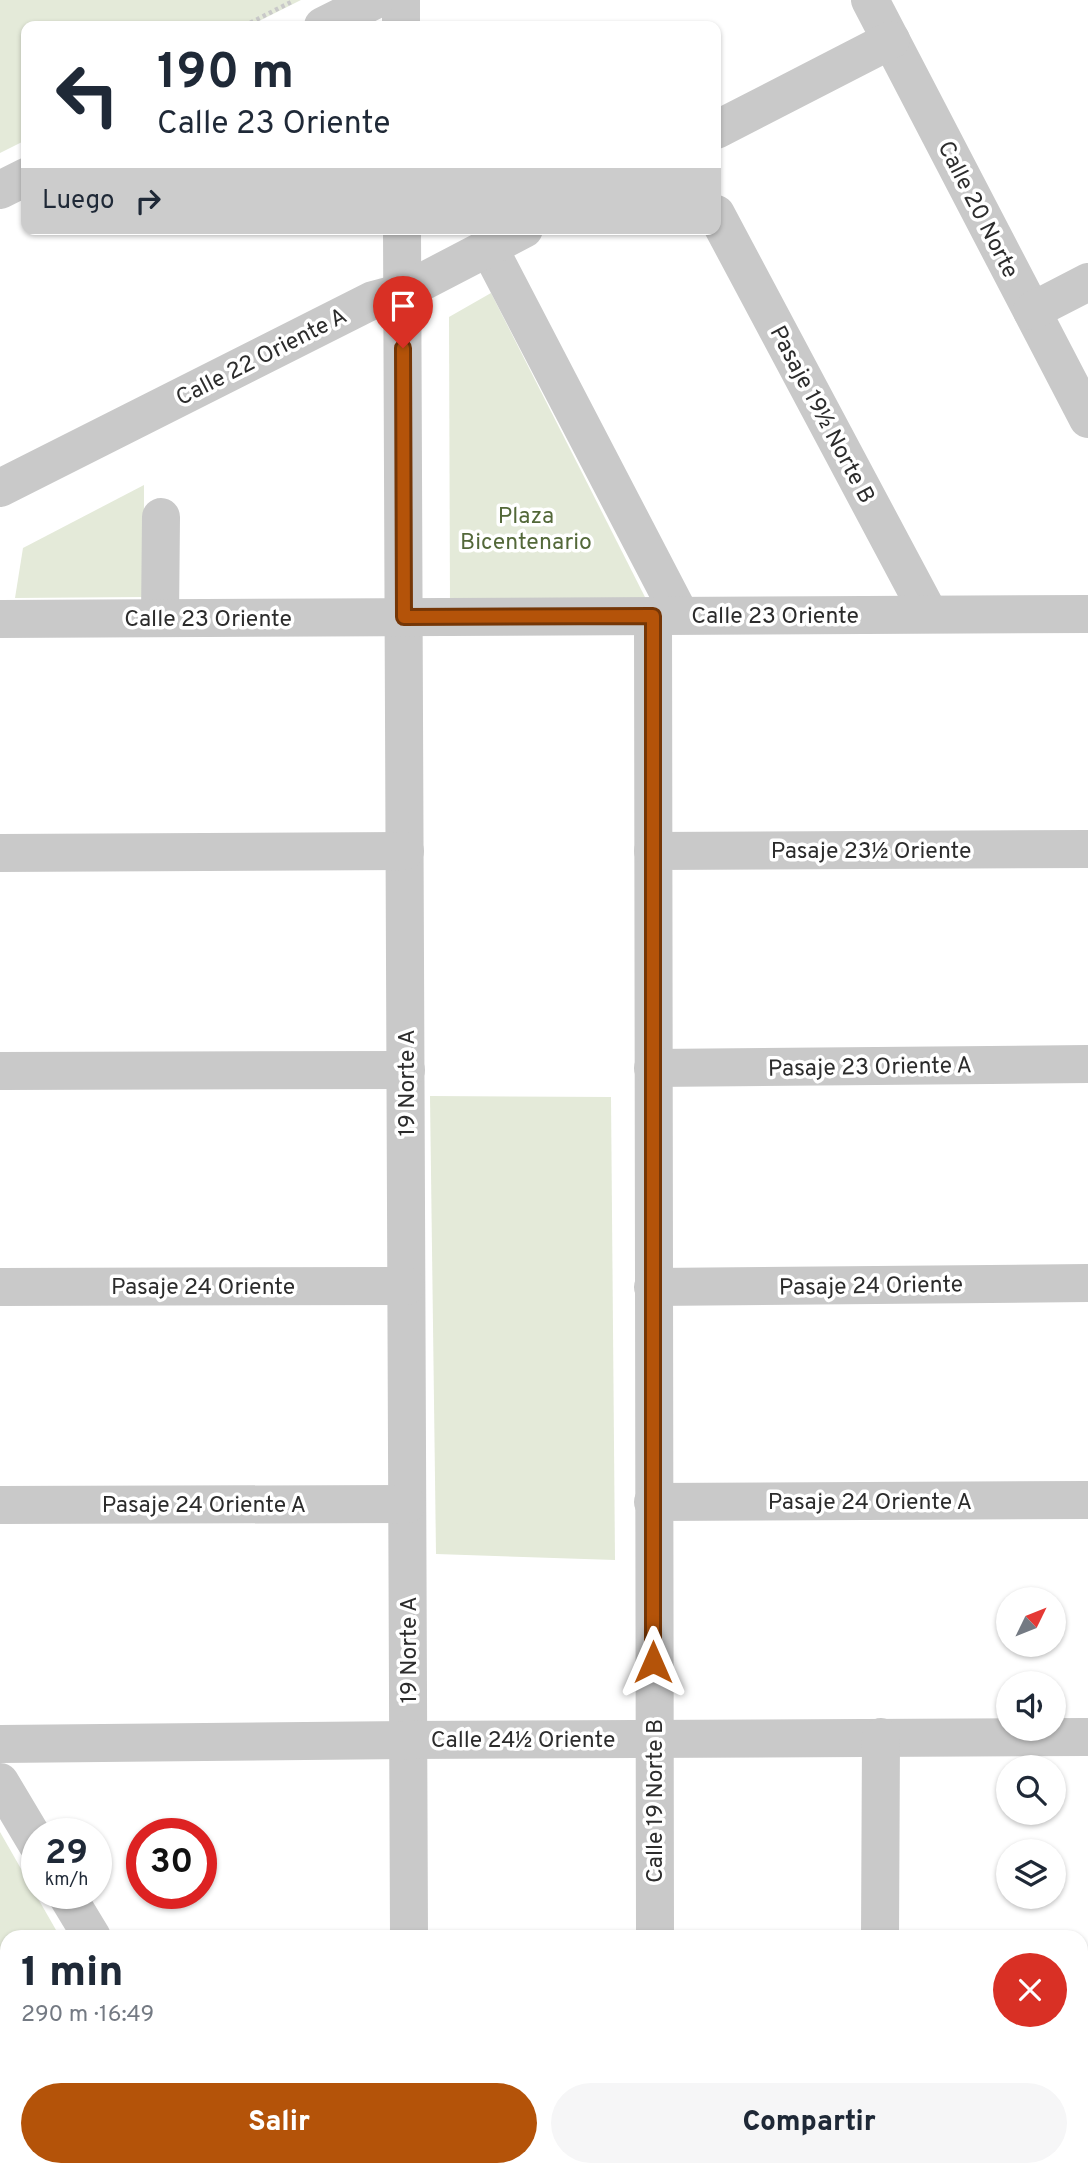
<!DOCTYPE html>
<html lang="es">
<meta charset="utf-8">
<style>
:root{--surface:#fff;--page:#f6f6f7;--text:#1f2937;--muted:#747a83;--accent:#b45309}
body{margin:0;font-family:Overpass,sans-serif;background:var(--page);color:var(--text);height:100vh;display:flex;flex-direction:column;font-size:26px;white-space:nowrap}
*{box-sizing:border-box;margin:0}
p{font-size:23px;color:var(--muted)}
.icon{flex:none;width:38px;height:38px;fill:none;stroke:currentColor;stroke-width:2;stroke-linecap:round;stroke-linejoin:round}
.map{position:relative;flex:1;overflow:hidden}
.side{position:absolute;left:0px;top:1930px;width:1088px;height:247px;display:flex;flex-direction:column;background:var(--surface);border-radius:21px 21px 0 0;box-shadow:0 2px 5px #0004}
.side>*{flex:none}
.guide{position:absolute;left:21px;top:21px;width:700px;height:214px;border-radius:14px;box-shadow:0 2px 5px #0004;background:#fff;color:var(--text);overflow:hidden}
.needle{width:46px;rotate:47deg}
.tools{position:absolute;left:996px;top:1587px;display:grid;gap:14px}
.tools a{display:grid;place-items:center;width:70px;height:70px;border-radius:50%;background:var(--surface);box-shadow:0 2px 5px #0004;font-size:35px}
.speed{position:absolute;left:21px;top:1818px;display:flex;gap:14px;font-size:35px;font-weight:700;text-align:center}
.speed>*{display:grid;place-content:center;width:91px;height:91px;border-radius:50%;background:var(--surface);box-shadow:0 2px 5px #0004;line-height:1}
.speed small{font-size:18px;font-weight:400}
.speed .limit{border:10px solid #d22;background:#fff;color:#111}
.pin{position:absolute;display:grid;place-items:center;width:60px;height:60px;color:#fff;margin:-72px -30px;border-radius:50% 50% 50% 0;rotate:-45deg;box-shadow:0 0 7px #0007}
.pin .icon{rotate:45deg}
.me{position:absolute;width:77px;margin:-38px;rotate:0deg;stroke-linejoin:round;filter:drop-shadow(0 0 5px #0008)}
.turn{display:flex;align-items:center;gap:24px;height:147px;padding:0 21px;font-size:32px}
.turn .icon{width:91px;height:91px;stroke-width:2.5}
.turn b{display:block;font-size:49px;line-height:60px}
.then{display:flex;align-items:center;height:66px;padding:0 21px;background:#0003;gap:14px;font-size:26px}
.round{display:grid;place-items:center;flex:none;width:74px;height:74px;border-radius:37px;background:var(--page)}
.head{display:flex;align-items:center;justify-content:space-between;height:119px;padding:0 21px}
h1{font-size:42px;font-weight:800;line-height:52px}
.button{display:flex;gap:14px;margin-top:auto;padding:14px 21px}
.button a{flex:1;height:80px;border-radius:42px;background:var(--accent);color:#fff;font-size:28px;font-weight:800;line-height:80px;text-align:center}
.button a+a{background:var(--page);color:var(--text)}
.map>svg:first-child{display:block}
.green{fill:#e4ead9}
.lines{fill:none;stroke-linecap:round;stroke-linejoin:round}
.canal{stroke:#c4e0eb;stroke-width:38}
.path{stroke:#c9c9c9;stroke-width:4.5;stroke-dasharray:3.5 3.5;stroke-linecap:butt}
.minor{stroke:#c9c9c9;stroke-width:38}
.route-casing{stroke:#753606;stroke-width:18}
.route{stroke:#b45309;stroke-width:12}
.labels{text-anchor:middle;stroke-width:7;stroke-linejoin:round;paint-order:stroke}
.street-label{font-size:23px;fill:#2c2c2c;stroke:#fff}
.park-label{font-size:23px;fill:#536839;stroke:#fff}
</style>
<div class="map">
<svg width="1088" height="2176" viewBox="0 0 1088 2176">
<rect width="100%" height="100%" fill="#fff"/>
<g class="green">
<polygon points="0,0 301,0 249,26 26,26 26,140 0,153"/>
<polygon points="491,293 649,605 450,605 449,317"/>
<polygon points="144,485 144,597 15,598 23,548"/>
<polygon points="430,1096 611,1097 615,1560 436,1554"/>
<polygon points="0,1832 60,1937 7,1937 7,1984 0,1971"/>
<polygon points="112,2170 194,2170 197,2176 116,2176"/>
<polygon points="277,2170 379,2170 380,2176 280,2176"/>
</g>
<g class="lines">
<polyline class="canal" points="0,2146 7,2159"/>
<polyline class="path" points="244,26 293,1"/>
<g class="minor">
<polyline points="401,0 401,26"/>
<polyline points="870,0 1088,419"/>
<polyline points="323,26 375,0"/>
<polyline points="716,130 891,40"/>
<polyline points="0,190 26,177"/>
<polyline points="716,214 929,614"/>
<polyline points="402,229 409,1937"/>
<polyline points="489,248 680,615"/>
<polyline points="1032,311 1088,282"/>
<polyline points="0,488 373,300 403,292 524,229"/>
<polyline points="653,616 655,1937"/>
<polyline points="160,618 161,517"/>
<polyline points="0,619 1088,614"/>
<polyline points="653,851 1088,849"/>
<polyline points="0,853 405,851"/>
<polyline points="653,1068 1088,1064"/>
<polyline points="0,1071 406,1070"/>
<polyline points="0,1287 406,1286"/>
<polyline points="653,1287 1088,1283"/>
<polyline points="653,1502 1088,1500"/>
<polyline points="0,1505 407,1504"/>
<polyline points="0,1744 408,1740 1088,1737"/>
<polyline points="0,1782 37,1844"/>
<polyline points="66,1894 92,1937"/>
<polyline points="880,1937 881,1737"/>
<polyline points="231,2170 234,2176"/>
<polyline points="410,2170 410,2176"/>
<polyline points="656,2170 656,2176"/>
<polyline points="880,2176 880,2170"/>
</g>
</g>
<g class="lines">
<defs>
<polyline id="route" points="403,348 404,617 653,616 653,1662"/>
</defs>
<use href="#route" class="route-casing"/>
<use href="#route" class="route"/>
</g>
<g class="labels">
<g class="street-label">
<text transform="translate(979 209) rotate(63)" y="8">Calle 20 Norte</text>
<text transform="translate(261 356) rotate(-27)" y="8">Calle 22 Oriente A</text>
<text transform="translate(823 414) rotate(62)" y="8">Pasaje 19½ Norte B</text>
<text x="775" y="623">Calle 23 Oriente</text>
<text x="208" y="626">Calle 23 Oriente</text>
<text x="871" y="858">Pasaje 23½ Oriente</text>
<text transform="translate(870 1066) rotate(-1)" y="8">Pasaje 23 Oriente A</text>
<text transform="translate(406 1083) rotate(-90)" y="8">19 Norte A</text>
<text transform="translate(871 1285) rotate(-1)" y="8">Pasaje 24 Oriente</text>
<text x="203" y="1294">Pasaje 24 Oriente</text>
<text x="870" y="1509">Pasaje 24 Oriente A</text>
<text x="204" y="1512">Pasaje 24 Oriente A</text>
<text transform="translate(408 1650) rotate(-90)" y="8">19 Norte A</text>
<text x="523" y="1747">Calle 24½ Oriente</text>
<text transform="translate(654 1801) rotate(-90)" y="8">Calle 19 Norte B</text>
</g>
<g class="park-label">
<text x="526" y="523">Plaza<tspan x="526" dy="26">Bicentenario</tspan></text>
</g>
</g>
</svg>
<div class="tools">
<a><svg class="needle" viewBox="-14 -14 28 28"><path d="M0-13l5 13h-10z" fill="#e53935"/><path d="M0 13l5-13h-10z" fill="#747a83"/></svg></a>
<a><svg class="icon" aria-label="sound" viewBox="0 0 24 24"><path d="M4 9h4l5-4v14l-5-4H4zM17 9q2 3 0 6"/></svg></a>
<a><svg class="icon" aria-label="search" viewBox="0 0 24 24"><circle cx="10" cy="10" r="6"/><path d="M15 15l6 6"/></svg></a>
<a><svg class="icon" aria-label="layers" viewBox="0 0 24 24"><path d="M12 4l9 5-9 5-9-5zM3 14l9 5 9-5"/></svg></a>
</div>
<div class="speed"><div>29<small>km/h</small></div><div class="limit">30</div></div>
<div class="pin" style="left:403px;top:348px;background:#d93025"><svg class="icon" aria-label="arrive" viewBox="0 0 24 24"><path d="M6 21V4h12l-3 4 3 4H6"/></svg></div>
<svg class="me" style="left:653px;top:1662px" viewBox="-20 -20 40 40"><path d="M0-17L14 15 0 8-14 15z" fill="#b45309" stroke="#fff" stroke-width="4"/></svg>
<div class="guide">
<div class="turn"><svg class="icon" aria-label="left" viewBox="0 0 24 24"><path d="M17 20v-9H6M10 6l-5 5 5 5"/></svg><div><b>190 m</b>Calle 23 Oriente</div></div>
<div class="then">Luego<svg class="icon" aria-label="right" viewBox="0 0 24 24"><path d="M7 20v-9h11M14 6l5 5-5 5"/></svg></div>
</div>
<section class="side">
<div class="head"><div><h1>1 min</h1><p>290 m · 16:49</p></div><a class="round" style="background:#d93025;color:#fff"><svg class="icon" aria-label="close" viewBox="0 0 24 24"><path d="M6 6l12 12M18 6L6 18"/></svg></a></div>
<div class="button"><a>Salir</a><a>Compartir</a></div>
</section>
</div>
